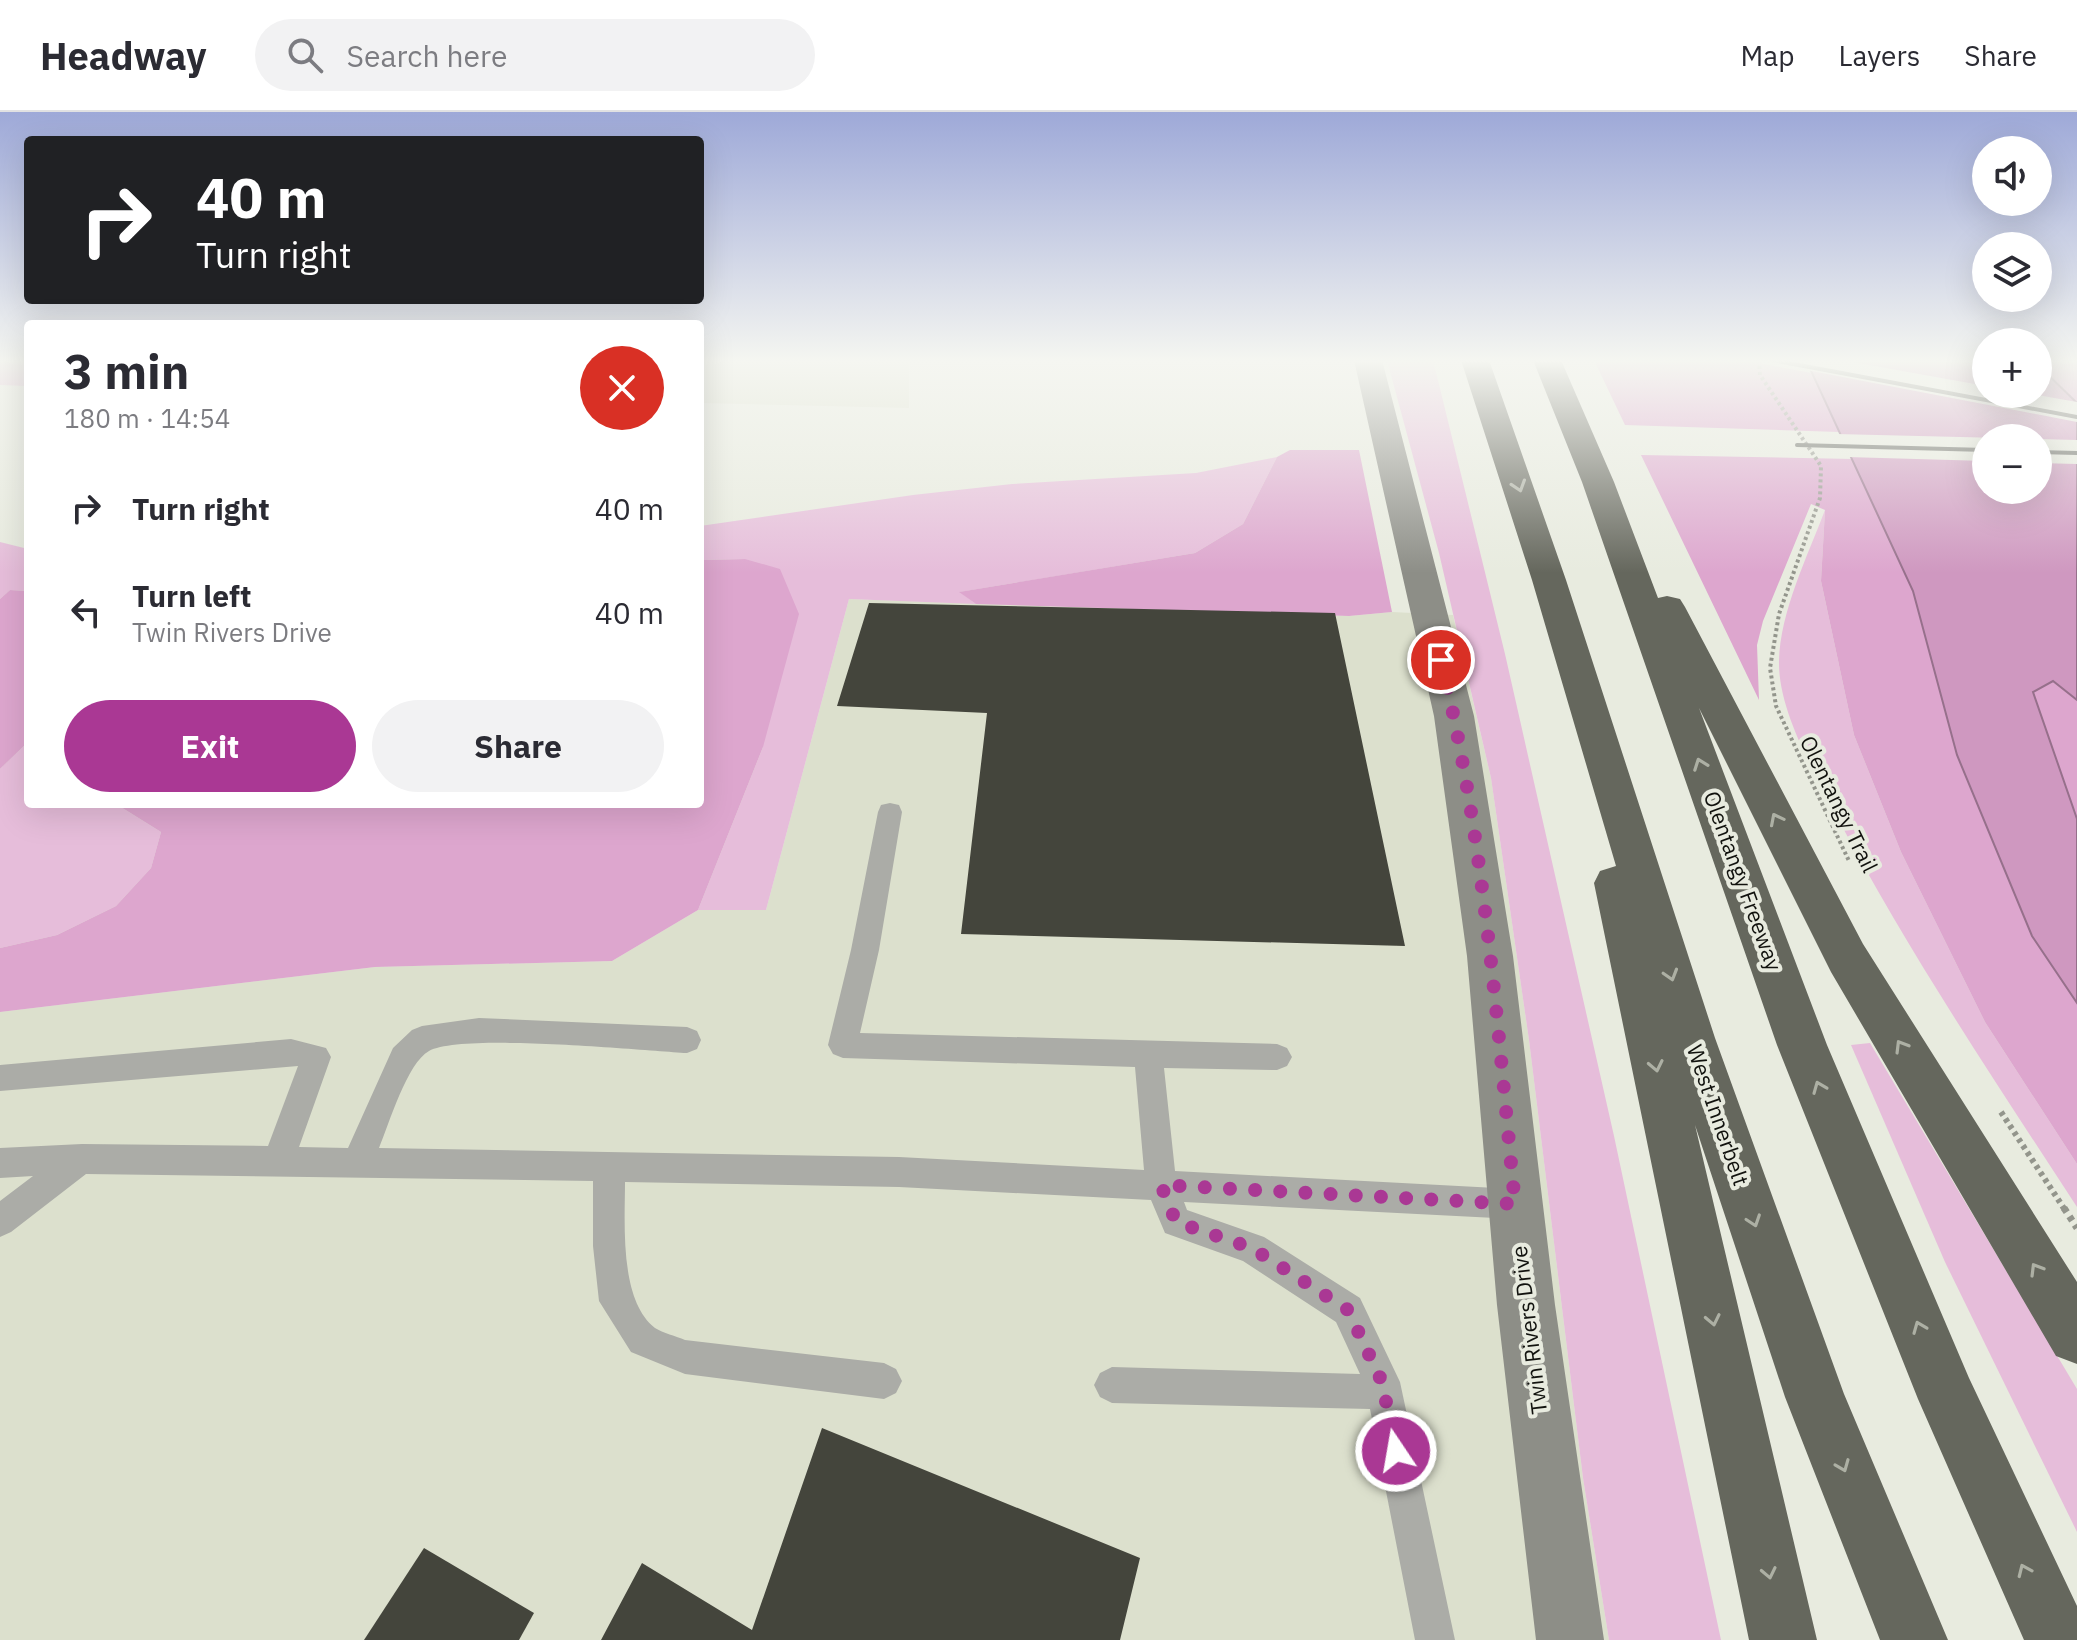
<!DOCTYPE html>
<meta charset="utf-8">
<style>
:root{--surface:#fff;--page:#f2f2f3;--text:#2b2b33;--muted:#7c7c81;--line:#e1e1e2;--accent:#aa3894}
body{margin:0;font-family:"IBM Plex Sans",sans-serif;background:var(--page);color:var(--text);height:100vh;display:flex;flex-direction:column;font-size:30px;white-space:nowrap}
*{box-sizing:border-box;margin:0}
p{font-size:26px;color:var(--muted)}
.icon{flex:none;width:44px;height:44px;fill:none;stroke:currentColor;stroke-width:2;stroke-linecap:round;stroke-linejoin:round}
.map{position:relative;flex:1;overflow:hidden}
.drawer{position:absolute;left:24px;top:208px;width:680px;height:488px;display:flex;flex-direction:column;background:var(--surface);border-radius:8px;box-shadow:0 8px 32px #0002}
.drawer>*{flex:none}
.banner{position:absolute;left:24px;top:24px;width:680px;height:168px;border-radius:8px;box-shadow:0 8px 32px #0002;background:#202124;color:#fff;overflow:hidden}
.fabs{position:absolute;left:1972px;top:24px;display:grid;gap:16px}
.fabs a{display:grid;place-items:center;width:80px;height:80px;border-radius:50%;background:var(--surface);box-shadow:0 8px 32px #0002;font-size:40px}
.pin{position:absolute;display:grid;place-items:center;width:68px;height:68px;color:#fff;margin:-34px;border:4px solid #fff;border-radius:50%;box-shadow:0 2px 8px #0007}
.me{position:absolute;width:88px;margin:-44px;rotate:348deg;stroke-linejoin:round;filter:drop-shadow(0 0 6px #0008)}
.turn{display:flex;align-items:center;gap:28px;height:168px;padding:0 40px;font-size:36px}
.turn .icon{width:104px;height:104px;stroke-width:2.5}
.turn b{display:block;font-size:56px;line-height:68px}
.round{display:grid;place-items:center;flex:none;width:84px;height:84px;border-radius:42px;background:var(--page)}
.overview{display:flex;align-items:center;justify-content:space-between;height:136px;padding:0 40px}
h1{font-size:48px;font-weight:700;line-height:60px}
.primary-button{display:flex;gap:16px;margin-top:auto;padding:16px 40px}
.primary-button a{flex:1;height:92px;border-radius:48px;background:var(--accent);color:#fff;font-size:32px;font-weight:700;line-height:92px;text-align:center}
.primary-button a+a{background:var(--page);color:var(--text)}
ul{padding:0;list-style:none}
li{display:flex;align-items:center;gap:24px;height:104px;padding:0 40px}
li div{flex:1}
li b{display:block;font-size:30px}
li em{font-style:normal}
header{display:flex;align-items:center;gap:48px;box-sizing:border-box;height:112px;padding:0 40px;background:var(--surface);border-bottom:2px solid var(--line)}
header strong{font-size:38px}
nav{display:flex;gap:44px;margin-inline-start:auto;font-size:28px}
.search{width:560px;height:72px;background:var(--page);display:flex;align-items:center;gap:20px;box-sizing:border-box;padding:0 28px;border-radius:44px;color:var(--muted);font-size:30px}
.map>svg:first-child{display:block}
.built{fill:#dce0cd}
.green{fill:#e6bdda}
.forest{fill:#dda6ce}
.water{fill:#cf98c0;stroke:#96708b;stroke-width:2;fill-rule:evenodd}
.pier{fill:#e8ebdf}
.building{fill:#44453c}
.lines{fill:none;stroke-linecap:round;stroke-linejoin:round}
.path-far2{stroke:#93958c;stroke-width:4;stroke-dasharray:3 3;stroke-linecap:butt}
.path-far1{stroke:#93958c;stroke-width:6;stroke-dasharray:4 4;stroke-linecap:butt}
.path{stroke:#93958c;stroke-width:7;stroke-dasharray:5 5;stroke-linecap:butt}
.lane{fill:#abaca7;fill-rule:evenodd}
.secondary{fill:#8d8e87;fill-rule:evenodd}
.highway{fill:#65675d;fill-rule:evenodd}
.rail{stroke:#62645d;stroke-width:4}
.oneway{stroke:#adb0a4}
.route{stroke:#aa3894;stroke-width:14;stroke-dasharray:0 25.2}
.labels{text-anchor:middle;stroke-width:8;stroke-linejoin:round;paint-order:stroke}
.street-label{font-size:22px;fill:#11120e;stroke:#e8ebdf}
</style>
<header>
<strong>Headway</strong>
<div class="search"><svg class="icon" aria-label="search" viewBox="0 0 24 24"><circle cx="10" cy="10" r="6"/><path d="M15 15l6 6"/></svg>Search here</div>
<nav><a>Map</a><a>Layers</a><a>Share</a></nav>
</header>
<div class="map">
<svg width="2077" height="1528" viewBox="0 0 2077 1528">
<rect width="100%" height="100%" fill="#e8ebdf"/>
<g class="built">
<polygon points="700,248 909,248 909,296 700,291"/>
<polygon points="849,487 1349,504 1392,500 1453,503 1491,666 1529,928 1583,1366 1609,1528 0,1528 0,900 375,855 612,849 698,798 766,798"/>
</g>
<g class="green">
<polygon points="1387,248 1433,248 1505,542 1614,1024 1721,1528 1609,1528 1583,1366 1529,928 1491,666 1439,441"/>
<polygon points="1277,345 1243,412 1195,441 960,480 976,492 849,487 766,798 698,798 763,635 745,447 700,448 700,414 913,383 1012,372 1196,361"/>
<path d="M1825 398 1821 469 1854 623 1901 740 1985 910 2077 1052V1095C1993 966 1907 838 1835 701 1813 658 1778 598 1779 549 1780 500 1808 443 1825 398Z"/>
<polygon points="0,430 28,437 28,479 10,478 0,487"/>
<polygon points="28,630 28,692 116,692 161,720 151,756 116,794 57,823 0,836 0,657"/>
<polygon points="1870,931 2077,1277 2077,1420 1945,1150 1851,933"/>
</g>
<g class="forest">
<polygon points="0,248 28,248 28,274 0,273"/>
<polygon points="1594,248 1742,248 1812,261 1839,320 1625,313"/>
<polygon points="2038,248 2077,248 2077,291 2038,253"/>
<polygon points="1290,338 1359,338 1392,500 1349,504 976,492 959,480 1195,441 1243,412 1277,345"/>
<polygon points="1641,343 1853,347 1913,479 1957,643 2032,824 2077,891 2077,1052 1985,910 1901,740 1854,623 1821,469 1825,398 1811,392 1763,509 1757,533 1759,588"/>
<polygon points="745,447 780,457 799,502 763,635 698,798 612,849 375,855 0,900 0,836 57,823 116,794 151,756 161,720 116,692 700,692 700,448"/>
<polygon points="10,478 28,479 28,630 0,657 0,487"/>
<polygon points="2053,569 2077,588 2077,707 2033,580"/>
</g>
<path class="water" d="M1806 248H1986V282H2038V253L2077 291V588L2053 569 2033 580 2077 707V891L2032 824 1957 643 1913 479ZM1986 326H2038V378H1986Z"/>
<g class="pier">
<polygon points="1802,248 1841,248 1986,274 1986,282 2032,282 2077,290 2077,310 1806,258"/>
<polygon points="1836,322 2002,326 1986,326 1986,349 1847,345"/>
<polygon points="2038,327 2077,328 2077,352 2038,351"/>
</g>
<g class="building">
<polygon points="869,491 1335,501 1405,834 961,822 987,601 837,594"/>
<polygon points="822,1316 1140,1446 1120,1528 601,1528 642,1451 752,1518"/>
<polygon points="424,1436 534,1501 519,1528 364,1528"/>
</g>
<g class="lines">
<polyline class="path-far2" points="1759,248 1760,263 1821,354 1820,386 1779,502 1770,556 1776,594 1849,749"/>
<polyline class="path-far1" points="2001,1000 2065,1098"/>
<polyline class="path" points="2064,1096 2077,1116"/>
<path class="lane" d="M890 691 899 693 902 700 879 838 860 921 1277 932 1287 936 1292 945 1287 954 1277 958 1164 956 1175 1059 1515 1077 1526 1081 1531 1092 1526 1103 1515 1107 1184 1090 1187 1098 1264 1125 1360 1186 1400 1270 1455 1528H1415L1370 1297 1112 1291 1100 1285 1094 1273 1100 1261 1112 1255 1360 1262 1336 1210 1243 1149 1165 1121 1151 1088 899 1075 625 1070C625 1111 619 1188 655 1216 663 1221 676 1224 685 1228L884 1251 896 1257 902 1269 896 1281 884 1287 685 1262 631 1240 599 1189 593 1134V1069L86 1062 11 1120 0 1125V1089L33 1064 0 1066V1036L82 1032 268 1034 298 954 0 979V953L291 927 326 936 331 945 299 1035 348 1036 393 936 412 918 422 914 479 906 687 915 697 919 701 928 697 937 687 941C640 938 462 921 429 939 407 951 389 1012 379 1036L899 1045 1144 1058 1135 955 843 946 833 942 828 933 851 838 878 700 881 693Z"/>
<polygon class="secondary" points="1354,248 1382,248 1474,604 1513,844 1555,1193 1604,1528 1536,1528 1497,1193 1467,844 1434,604"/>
<g class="highway">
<polygon points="1461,248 1489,248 1566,468 1715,926 1844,1282 1948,1528 1880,1528 1785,1285 1695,1013 1817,1528 1749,1528 1594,771 1600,759 1616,754 1532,468"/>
<polygon points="1533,248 1561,248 1614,370 1658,486 1667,484 1680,487 1685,495 1863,832 2077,1170 2077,1252 2056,1244 1831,860 1699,596 1827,933 1969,1266 2077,1494 2077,1528 2024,1528 1918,1287 1777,933 1582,370"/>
</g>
<g class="rail">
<polyline points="1772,248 2077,305"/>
<polyline points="1797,333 1986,338"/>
<polyline points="2038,340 2077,341"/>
</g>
</g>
<defs><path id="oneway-chevron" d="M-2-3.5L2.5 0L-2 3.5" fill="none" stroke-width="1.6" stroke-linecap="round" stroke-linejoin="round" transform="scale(2)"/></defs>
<g class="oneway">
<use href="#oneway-chevron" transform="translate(1519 374) rotate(72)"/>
<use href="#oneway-chevron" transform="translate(1700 652) rotate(-110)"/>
<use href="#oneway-chevron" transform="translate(1776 707) rotate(-117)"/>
<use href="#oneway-chevron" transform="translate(1671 863) rotate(73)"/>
<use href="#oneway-chevron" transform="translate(1901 934) rotate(-121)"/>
<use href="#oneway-chevron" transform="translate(1656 954) rotate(78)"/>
<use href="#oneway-chevron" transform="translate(1819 975) rotate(-112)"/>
<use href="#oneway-chevron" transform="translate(1754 1109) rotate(71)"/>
<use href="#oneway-chevron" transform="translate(2036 1157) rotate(-121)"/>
<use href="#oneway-chevron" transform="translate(1713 1208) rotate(78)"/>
<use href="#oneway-chevron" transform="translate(1919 1215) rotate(-112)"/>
<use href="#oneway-chevron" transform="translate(1843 1354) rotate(68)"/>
<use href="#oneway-chevron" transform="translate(2024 1458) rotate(-114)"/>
<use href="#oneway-chevron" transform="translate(1769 1461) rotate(78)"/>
</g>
<linearGradient id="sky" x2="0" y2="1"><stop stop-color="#9ea9d8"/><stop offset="0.54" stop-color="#f5f6f1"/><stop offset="1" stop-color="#f5f6f1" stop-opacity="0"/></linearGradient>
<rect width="2077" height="461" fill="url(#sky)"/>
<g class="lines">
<path class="route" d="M1396 1339 1382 1270 1348 1198 1252 1136 1176 1110 1161 1073 1515 1092C1497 911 1484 725 1441 548"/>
</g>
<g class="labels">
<g class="street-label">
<text transform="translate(1839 692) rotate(64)" y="8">Olentangy Trail</text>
<text transform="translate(1743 769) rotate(70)" y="8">Olentangy Freeway</text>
<text transform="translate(1718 1003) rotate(71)" y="8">West Innerbelt</text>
<text transform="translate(1529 1218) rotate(-97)" y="8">Twin Rivers Drive</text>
</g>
</g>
</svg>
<div class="fabs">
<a><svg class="icon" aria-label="sound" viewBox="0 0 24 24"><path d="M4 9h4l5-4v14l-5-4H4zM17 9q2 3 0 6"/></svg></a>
<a><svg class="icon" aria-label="layers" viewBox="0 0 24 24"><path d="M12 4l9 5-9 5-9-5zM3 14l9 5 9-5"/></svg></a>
<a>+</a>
<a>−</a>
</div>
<div class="pin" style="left:1441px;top:548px;background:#d93025"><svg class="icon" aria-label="arrive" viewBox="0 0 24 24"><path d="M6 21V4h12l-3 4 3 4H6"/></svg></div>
<svg class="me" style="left:1396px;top:1339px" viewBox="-20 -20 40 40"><circle r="17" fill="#aa3894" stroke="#fff" stroke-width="3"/><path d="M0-11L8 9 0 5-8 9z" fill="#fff"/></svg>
<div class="banner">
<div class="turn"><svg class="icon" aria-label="right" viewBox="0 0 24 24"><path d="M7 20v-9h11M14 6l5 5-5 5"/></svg><div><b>40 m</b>Turn right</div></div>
</div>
<section class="drawer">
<div class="overview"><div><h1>3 min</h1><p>180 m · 14:54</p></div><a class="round" style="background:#d93025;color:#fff"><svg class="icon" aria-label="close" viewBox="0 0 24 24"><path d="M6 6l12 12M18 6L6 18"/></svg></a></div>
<ul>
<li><svg class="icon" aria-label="right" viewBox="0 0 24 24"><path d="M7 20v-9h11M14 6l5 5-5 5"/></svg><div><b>Turn right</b></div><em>40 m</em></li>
<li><svg class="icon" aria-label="left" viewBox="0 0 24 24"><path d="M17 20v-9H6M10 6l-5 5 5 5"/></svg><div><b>Turn left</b><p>Twin Rivers Drive</p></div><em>40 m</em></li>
</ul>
<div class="primary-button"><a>Exit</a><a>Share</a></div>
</section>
</div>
